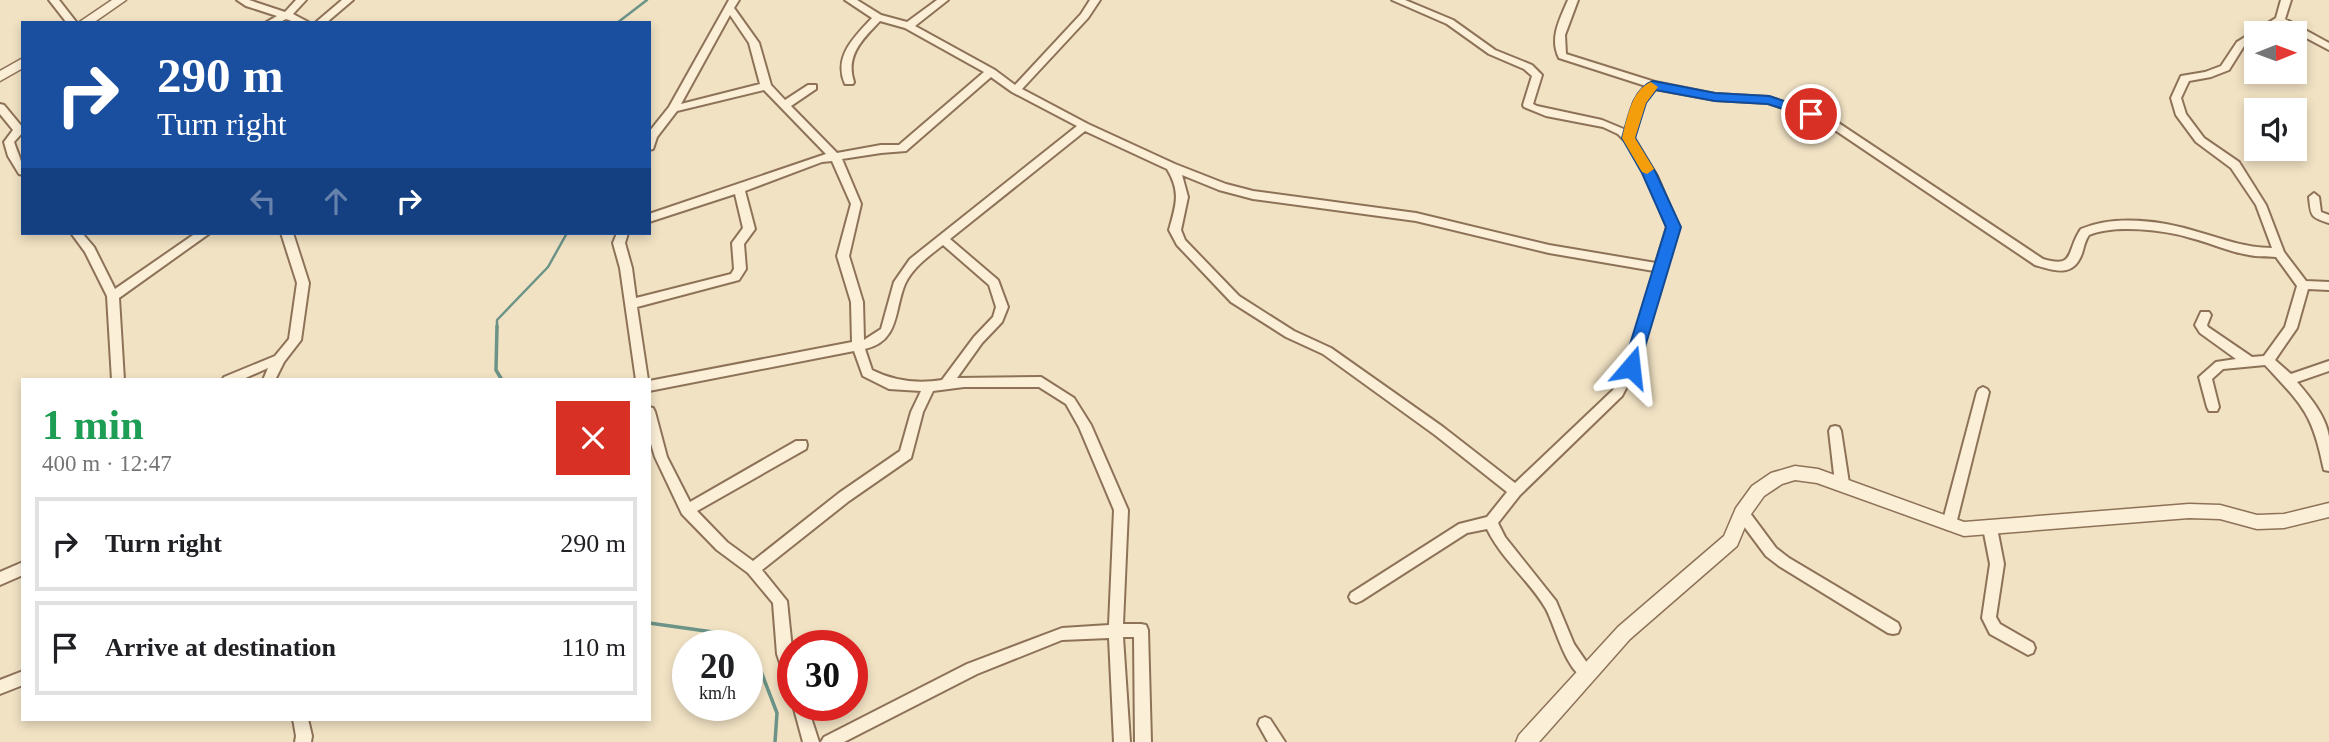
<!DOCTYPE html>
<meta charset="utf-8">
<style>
:root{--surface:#fff;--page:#f6f6f6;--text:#202124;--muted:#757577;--line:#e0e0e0}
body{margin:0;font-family:"Times New Roman",serif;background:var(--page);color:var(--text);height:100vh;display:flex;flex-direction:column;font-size:26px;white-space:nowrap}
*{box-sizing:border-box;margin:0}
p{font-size:23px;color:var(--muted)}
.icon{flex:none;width:38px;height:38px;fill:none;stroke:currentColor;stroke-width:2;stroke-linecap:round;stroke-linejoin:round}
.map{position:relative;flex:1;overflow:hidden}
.sheet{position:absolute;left:21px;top:378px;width:630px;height:343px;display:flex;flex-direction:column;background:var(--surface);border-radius:0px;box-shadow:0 4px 10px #0003}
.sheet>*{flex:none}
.banner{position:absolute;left:21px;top:21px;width:630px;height:214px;border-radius:0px;box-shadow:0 4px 10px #0003;background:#1a4fa0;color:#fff;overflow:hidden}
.needle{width:46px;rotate:89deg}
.buttons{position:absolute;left:2244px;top:21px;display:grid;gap:14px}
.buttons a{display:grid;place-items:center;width:63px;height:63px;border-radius:0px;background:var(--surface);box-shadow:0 4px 10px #0003;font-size:35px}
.speed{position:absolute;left:672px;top:630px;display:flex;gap:14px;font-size:35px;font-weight:700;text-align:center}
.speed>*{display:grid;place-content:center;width:91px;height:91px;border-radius:50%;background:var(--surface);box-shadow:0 4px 10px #0003;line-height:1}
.speed small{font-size:18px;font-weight:400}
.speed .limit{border:10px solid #d22;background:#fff;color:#111}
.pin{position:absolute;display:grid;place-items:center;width:60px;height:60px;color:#fff;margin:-30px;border:4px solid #fff;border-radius:50%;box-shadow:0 2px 7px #0007}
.me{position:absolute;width:77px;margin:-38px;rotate:17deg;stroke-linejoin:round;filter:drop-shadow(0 0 5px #0008)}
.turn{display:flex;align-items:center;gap:24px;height:147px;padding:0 21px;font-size:32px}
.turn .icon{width:91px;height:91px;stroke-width:2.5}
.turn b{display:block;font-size:49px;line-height:60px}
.lanes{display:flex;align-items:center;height:66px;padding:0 21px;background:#0003;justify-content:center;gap:35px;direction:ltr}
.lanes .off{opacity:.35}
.round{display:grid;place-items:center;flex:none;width:74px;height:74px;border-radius:0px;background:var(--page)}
.head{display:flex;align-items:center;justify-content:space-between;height:119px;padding:0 21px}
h1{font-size:42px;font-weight:700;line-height:52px;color:#1e9e55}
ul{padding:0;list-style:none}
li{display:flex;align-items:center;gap:21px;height:94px;margin:0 14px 10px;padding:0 7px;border:4px solid var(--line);border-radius:0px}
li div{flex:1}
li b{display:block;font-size:26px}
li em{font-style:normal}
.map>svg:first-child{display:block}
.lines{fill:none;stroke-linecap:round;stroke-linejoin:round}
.stream-far1{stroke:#6b9388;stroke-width:2.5}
.stream{stroke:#6b9388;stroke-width:3.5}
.minor-casing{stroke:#8d7258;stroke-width:4}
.tertiary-casing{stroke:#8d7258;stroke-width:3}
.minor{fill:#fbefd7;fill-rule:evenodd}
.tertiary{fill:#fbefd7;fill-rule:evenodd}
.route{fill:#1a73e8;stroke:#114b97;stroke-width:2}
.slow{fill:#f59e0b}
</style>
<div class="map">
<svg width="2329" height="742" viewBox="0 0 2329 742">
<rect width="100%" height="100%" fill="#f1e2c3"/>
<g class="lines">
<g class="stream-far1">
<polyline points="617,23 647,0"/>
<polyline points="497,328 497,320 548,267 567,233"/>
</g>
<g class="stream">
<polyline points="497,326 496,370 502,380"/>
<polyline points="649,623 720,633 739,646"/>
<polyline points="747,651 755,656 777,713 775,742"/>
</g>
<defs>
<g id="minor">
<polygon points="49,0 59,0 77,23 67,23"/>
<polygon points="237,0 249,0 285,12 296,0 306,0 293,14 310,23 297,23 286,19 278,23 265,23 277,16 246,6"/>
<polygon points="342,0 353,0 326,23 315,23"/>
<path d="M729 0H739L734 8 759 43 771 85 785 100 808 85H816V89L791 106 837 153 881 145H899L984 72 905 28 880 21C863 39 845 55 854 82L853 84H845C833 57 854 37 872 18L845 0H857L881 15 907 22 937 0H948L915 26 995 70 1015 85 1081 14 1090 0H1100L1088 18 1022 89 1088 124 1175 164 1226 184 1253 191 1416 213 1549 245 1656 263 1667 227 1646 176 1625 141 1618 134 1603 127 1546 116 1524 107 1523 105 1532 76 1524 69 1489 54 1447 24 1392 0H1405L1453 20 1495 50 1532 65 1542 75 1533 104 1537 106 1602 120 1626 130 1634 102 1646 86 1559 58C1549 38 1560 19 1568 0H1578L1565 35 1566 54 1655 82 1715 94 1769 97 1831 118 2043 259C2076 269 2066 250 2081 229 2115 214 2164 221 2198 232 2224 239 2245 248 2272 248L2256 205 2231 168 2196 142 2176 115 2171 98 2181 76 2205 72 2221 66 2237 42 2276 18 2281 0H2291L2285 19 2329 43V50L2280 24 2264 33H2256V38L2244 46 2229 70 2211 77 2189 81 2181 98 2186 114 2204 138 2239 162 2266 205 2284 252 2306 281 2329 282V290L2308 289 2297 328 2275 360 2291 374 2329 361V371L2297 382C2310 397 2326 416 2329 437 2329 448 2329 460 2329 471L2324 470 2323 466C2312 412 2301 404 2265 365L2223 369 2212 379 2219 407 2217 411H2209L2207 407 2199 377 2216 362 2236 359 2200 333 2195 325 2201 312H2209L2211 315 2207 325 2208 327 2252 357 2264 356 2285 327 2297 286 2276 257C2267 256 2257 257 2249 255 2229 252 2211 243 2191 238 2165 230 2115 224 2089 235 2084 242 2084 249 2081 256 2072 278 2052 270 2035 265L1823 122 1768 103 1715 100 1655 89 1644 103 1634 138 1657 176 1679 227 1637 367 1622 396 1520 495 1498 523 1505 537 1556 601 1574 644 1594 673 1592 678 1587 680C1566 672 1556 628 1546 609 1529 580 1502 560 1487 529L1467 533 1361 601 1356 603 1351 601 1349 597 1351 593 1459 524 1487 517 1507 492 1435 435 1323 354 1286 337 1231 302 1177 245 1169 230C1176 205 1181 192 1167 169L1085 131 950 239 998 280 1008 307 1002 322 982 343 957 378 1041 377 1074 398 1091 425 1128 510 1123 624H1141L1146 625 1148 630 1151 742H1135L1134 637H1123L1130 742H1114L1109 638 1062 640 977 674 844 742H821L824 737 967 664 1062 628 1109 625 1114 510 1079 427 1066 404 1039 387H964L933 391 923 412 911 458 849 501 762 570 787 601 793 659V690L788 688 777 654 773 603 748 573 717 550 682 514 655 457 649 437V407L653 408 655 412 667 457 690 502 796 441H806L807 445 806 449 697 511 727 542 753 561 839 493 900 451 911 412 921 391 889 389 863 376 854 351 649 391V381L852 342 851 302 837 256 851 204 832 161 822 162 745 191 755 229 744 244 746 269 739 280 637 307 648 380H636L620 268 613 243 617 233H628L625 243 632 268 636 298 731 274 734 269 732 243 743 228 735 194 649 222V214L826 154 764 90 677 111 657 137 653 149 649 150V132L669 107ZM730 15 749 43 760 84 681 104ZM991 77 1012 92 1077 126 910 259 894 282 881 329 864 340 863 302 849 256 861 204 842 159 881 153 906 151ZM1182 175 1219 190 1253 199 1416 221 1549 253 1654 271 1625 367 1613 390 1515 483 1443 427 1331 348 1294 331 1239 296 1185 240 1181 230 1188 197ZM943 245 989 285 996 307 993 317 974 337 942 380C917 384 894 381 872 370L865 349C900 341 894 310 905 284 913 267 929 256 943 245Z"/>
<path d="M0 104 4 105 23 128V132L14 142C18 154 23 162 23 175L19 174 8 156 4 142 13 130 0 114Z"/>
<path d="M2314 193 2319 197 2321 212 2329 215V223C2310 217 2311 216 2309 197Z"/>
<polygon points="71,233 82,233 94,247 115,289 196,233 210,233 119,298 124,380 112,380 107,296 85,252"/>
<polygon points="281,233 293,233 309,283 301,340 284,362 275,380 263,380 268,368 241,380 222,380 224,377 275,356 289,339 297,283"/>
<polygon points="1983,387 1987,389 1989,392 1956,524 1954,528 1949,530 1944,528 1942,524 1977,392 1979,389"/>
<polygon points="1835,426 1839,427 1841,431 1849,483 1847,487 1842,488 1837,487 1835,483 1829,431 1831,427"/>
<polygon points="1742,507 1747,509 1776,548 1789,558 1898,623 1900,628 1898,633 1893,634 1888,633 1779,566 1766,556 1737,517 1735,513 1737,509"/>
<polygon points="1990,522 1995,524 1997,528 2004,564 1996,617 2000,624 2033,643 2035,648 2033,653 2028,655 1990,634 1982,618 1990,564 1983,528 1985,524"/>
<polygon points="23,562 23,575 0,585 0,572"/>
<polygon points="23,671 23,685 0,694 0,680"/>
<polygon points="793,705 807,705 819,742 803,742"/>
<polygon points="1265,717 1270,719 1285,742 1268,742 1258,724 1260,719"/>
<polygon points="293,719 308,719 312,736 311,742 295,742 296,736"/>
</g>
<g id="tertiary">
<polygon points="112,0 126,0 93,23 78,23"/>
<polygon points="23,58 23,68 0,81 0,71"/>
<polygon points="1795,466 1818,469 1964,522 2189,504 2220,505 2257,515 2284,514 2329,503 2329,517 2284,528 2257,529 2220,519 2189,518 1964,536 1817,483 1795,480 1782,484 1764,496 1749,517 1737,546 1630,639 1539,742 1516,742 1519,735 1618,627 1724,536 1736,508 1752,486 1771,473"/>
</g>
</defs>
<use href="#minor" class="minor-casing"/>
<use href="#tertiary" class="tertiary-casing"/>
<use href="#minor" class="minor"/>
<use href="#tertiary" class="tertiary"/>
</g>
<path class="route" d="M1653 81 1715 93 1769 96 1815 111 1817 114 1811 118 1768 104 1715 101 1656 90 1646 103 1635 138 1656 173 1681 227 1639 367 1631 373 1623 367 1666 227 1642 173 1622 138C1628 118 1632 89 1653 81Z"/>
<path class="slow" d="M1651 82 1658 87 1646 103 1635 138 1654 169 1647 174 1642 172 1622 138C1627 119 1631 90 1651 82Z"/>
</svg>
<div class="buttons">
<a><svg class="needle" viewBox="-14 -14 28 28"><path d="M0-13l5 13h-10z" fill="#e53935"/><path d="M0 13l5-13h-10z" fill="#757577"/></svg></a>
<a><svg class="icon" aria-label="sound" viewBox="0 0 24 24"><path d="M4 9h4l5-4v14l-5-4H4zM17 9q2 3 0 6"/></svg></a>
</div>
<div class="speed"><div>20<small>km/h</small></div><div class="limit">30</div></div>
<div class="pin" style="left:1811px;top:114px;background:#d93025"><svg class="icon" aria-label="arrive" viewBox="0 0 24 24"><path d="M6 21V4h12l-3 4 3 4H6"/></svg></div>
<svg class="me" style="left:1631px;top:367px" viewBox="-20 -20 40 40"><path d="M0-17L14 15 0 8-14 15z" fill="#1a73e8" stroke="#fff" stroke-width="4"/></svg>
<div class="banner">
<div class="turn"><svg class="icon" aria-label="right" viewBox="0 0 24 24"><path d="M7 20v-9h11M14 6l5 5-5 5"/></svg><div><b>290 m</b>Turn right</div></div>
<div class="lanes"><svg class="icon off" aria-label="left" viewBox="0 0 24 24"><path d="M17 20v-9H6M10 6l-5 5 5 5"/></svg><svg class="icon off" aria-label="ahead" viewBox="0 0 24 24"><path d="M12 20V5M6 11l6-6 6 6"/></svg><svg class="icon" aria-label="right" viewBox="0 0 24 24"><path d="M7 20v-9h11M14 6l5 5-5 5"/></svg></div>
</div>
<section class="sheet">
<div class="head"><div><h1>1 min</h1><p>400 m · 12:47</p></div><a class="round" style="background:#d93025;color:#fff"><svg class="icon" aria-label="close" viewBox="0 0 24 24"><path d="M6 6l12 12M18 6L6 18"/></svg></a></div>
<ul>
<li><svg class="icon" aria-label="right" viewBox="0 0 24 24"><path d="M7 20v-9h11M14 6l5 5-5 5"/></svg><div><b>Turn right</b></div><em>290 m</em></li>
<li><svg class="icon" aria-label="arrive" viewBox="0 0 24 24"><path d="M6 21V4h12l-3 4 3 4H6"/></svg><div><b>Arrive at destination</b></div><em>110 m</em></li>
</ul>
</section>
</div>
